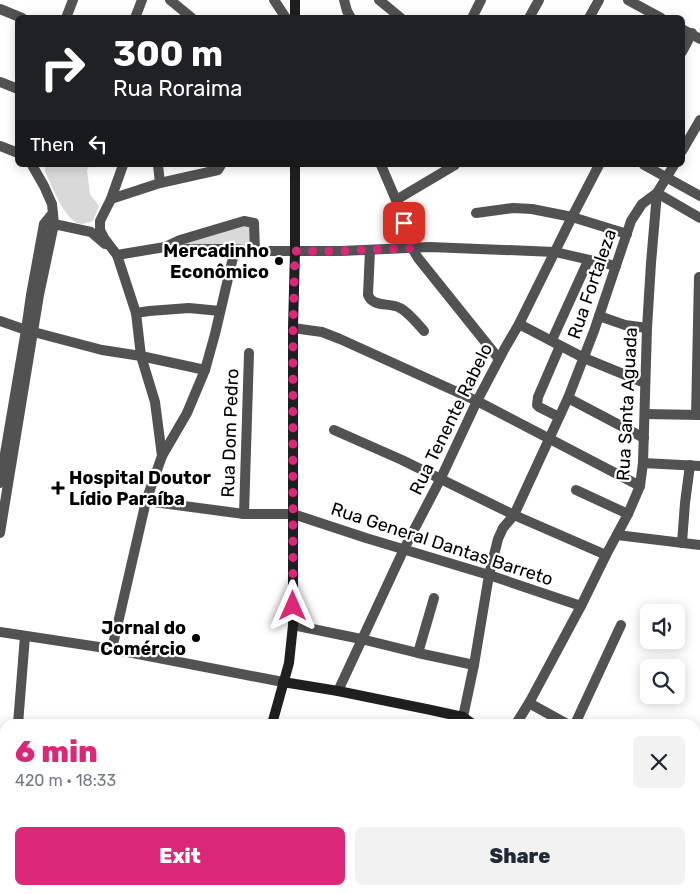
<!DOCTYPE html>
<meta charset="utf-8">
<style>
:root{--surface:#fff;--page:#f2f2f3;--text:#1f2937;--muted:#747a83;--accent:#db2777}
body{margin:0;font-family:Rubik,sans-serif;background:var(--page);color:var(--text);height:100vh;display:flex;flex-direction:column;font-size:19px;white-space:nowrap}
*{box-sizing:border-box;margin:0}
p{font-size:16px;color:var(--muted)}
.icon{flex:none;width:28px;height:28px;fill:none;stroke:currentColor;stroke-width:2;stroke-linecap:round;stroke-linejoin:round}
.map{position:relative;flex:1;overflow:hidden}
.sheet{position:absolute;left:0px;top:719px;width:700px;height:176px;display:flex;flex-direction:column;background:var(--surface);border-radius:15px 15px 0 0;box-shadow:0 2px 12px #0003}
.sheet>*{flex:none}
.hud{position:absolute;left:15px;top:15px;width:670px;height:152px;border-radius:8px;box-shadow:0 2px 12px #0003;background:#202124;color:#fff;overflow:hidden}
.fabs{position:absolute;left:640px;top:604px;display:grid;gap:10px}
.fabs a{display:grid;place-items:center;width:45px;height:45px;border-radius:8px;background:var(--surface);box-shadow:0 2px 12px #0003;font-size:25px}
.pin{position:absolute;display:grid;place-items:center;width:42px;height:42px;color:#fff;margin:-21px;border-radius:10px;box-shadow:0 2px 8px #0006}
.me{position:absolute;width:55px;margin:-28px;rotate:0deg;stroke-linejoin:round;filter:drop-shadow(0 0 4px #0008)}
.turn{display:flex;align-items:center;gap:18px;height:105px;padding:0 15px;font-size:22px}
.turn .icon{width:65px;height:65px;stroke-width:2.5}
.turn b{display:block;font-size:35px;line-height:42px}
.then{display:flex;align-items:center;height:48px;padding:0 15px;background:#0003;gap:10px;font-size:19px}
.round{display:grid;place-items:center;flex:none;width:52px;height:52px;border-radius:8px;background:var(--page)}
.summary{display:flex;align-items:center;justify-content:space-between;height:85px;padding:0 15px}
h1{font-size:30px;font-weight:800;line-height:38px;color:var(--accent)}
.cta{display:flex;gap:10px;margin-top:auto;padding:10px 15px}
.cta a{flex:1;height:58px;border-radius:8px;background:var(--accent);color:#fff;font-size:20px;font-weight:800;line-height:58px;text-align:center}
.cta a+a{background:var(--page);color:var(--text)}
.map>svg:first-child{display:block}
.green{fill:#d9d9d9}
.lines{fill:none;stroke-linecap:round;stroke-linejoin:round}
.minor{stroke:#525252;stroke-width:10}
.tertiary{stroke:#525252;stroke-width:10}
.secondary{stroke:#1f1f1f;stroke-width:10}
.route{stroke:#db2777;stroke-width:9;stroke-dasharray:0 16.2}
.poi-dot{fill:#000;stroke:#fff;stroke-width:2}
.labels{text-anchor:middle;stroke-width:4.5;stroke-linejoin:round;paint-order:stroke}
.poi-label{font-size:18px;font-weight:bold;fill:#000;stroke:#fff;text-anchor:end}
.street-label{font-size:18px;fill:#000;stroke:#fff}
</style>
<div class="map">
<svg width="700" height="894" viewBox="0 0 700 894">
<rect width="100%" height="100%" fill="#fff"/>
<g class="green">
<path d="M45 165H90L87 170 90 194 99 206 93 221C89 222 85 224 81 224 65 222 51 184 45 171Z"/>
<polygon points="249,221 255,251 186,249 180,240"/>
<polygon points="5,809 5,890 226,890 225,894 0,894 0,825"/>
</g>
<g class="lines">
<g class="minor">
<polyline points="170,0 192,18"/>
<polyline points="274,0 286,18"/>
<polyline points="344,0 347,11 351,18"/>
<polyline points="628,0 661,18"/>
<polyline points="0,9 22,18"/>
<polyline points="66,18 73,0"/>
<polyline points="135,18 142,0"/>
<polyline points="472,18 481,0"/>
<polyline points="529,18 539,0"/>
<polyline points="589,18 599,0"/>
<polyline points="682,29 700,39"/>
<polyline points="682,52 692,33"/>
<polyline points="0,82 18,89"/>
<polyline points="0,146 18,153"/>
<polyline points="682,151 700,120"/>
<polyline points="123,165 111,199 100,221 100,230 104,238 117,255 136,313 141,356 155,402 162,456"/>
<polyline points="158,165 160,183"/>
<polyline points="381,165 396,200 412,248 418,258 499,359"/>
<polyline points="111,199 160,183 218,170 221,165"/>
<polyline points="396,200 455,165"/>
<polyline points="476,213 513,208 532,209 572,217 627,234"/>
<polyline points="50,224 54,224 91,232 105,244"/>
<polyline points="167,246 180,240 244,221 254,223 255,251"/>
<path d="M370 250 368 295C373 308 390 302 400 308 408 312 418 324 424 331"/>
<polyline points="117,255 165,247 186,249 235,249 255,251 341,251 430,247 555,252 616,266"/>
<polyline points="136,313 149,311 189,308 220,311"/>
<polyline points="599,316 625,325 647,328"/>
<polyline points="0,321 26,330 102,350 141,356 205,370"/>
<polyline points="519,324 584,358 645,383"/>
<polyline points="293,328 322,332 340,339 477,401 640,486"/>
<polyline points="552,340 588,261"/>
<polyline points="568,398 644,438"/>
<polyline points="645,414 700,415"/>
<polyline points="696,415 699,277"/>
<polyline points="559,417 539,407 537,405 538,397 560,346"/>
<polyline points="334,430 402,460 514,515 606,555"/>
<polyline points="643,463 700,466"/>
<polyline points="0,483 26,330 31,295 44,224 53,213"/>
<polyline points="576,490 628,514"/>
<polyline points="146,501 244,514 293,514 366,538 489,575 581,606"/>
<polyline points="244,514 249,353"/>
<polyline points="0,533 39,295 54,224 52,204 44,186 32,165"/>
<polyline points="617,535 700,545"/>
<polyline points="682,543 685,503 690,465"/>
<polyline points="293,625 361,639 418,653 474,665"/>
<polyline points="112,649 146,501 162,456 187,413 205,370 215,334 235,249"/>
<polyline points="418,653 434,598"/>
<polyline points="338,691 404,549 440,480 477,401 505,348 519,324 572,217 599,165"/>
<polyline points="529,703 567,724"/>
<polyline points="463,717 474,665 489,575 498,539 503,528 514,515 568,398 594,331 631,221 642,204 657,193 700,218"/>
<polyline points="18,724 25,636"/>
<polyline points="516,724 529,703 581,606 606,555 628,514 640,486 643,463 647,328 651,263 657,193 674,165"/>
<polyline points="575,724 621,625"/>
<polyline points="0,787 5,788"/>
<polyline points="0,809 5,794"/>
<polyline points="426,890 439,894"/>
<polyline points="543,890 547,894"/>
<polyline points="621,890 627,894"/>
<polyline points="453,894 455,890"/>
<polyline points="502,894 504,890"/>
</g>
<g class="tertiary">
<polyline points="379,0 401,18"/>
<polyline points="644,165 700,196"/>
<polyline points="0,632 112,649 283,682"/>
</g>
<g class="secondary">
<polyline points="295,0 295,18"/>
<polyline points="283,682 338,691 431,710 463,717 473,724"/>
<polyline points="272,724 289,663 293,625 293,328 295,251 295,165"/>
<polyline points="695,864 700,867"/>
<polyline points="231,894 232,890"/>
</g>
</g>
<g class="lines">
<polyline class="route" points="293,606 293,328 295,251 341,251 412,248 404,223"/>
</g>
<g class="poi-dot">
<circle cx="279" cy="261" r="5"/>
<path d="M55.5 480.5h5v5h5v5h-5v5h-5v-5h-5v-5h5z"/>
<circle cx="196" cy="638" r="5"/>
</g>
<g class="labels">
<g class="poi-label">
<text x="269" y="257">Mercadinho<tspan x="269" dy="21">Econômico</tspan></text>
<text x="69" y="484" text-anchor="start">Hospital Doutor<tspan x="69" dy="21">Lídio Paraíba</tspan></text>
<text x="186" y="634">Jornal do<tspan x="186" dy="21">Comércio</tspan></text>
</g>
<g class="street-label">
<text transform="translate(592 284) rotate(-71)" y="6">Rua Fortaleza</text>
<text transform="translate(627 404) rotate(-87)" y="6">Rua Santa Aguada</text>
<text transform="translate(451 419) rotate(-64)" y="6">Rua Tenente Rabelo</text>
<text transform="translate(230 433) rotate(-88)" y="6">Rua Dom Pedro</text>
<text transform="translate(442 544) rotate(18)" y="6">Rua General Dantas Barreto</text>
</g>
</g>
</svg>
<div class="fabs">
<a><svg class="icon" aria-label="sound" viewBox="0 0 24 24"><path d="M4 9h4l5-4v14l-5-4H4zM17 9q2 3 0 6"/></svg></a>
<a><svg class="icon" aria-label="search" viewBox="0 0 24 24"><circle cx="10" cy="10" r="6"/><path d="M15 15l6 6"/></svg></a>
</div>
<div class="pin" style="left:404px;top:223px;background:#d93025"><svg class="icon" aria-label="arrive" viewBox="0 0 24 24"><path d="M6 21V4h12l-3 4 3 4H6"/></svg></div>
<svg class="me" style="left:293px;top:606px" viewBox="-20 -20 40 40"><path d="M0-17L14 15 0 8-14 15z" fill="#db2777" stroke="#fff" stroke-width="4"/></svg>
<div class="hud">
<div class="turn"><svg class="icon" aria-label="right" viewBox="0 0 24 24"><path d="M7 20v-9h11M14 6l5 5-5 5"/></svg><div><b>300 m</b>Rua Roraima</div></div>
<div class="then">Then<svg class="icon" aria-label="left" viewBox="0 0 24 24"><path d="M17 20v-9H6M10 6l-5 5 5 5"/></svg></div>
</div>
<section class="sheet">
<div class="summary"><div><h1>6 min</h1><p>420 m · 18:33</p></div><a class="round"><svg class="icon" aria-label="close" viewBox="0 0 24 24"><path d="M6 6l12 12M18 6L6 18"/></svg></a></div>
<div class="cta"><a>Exit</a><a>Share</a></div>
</section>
</div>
